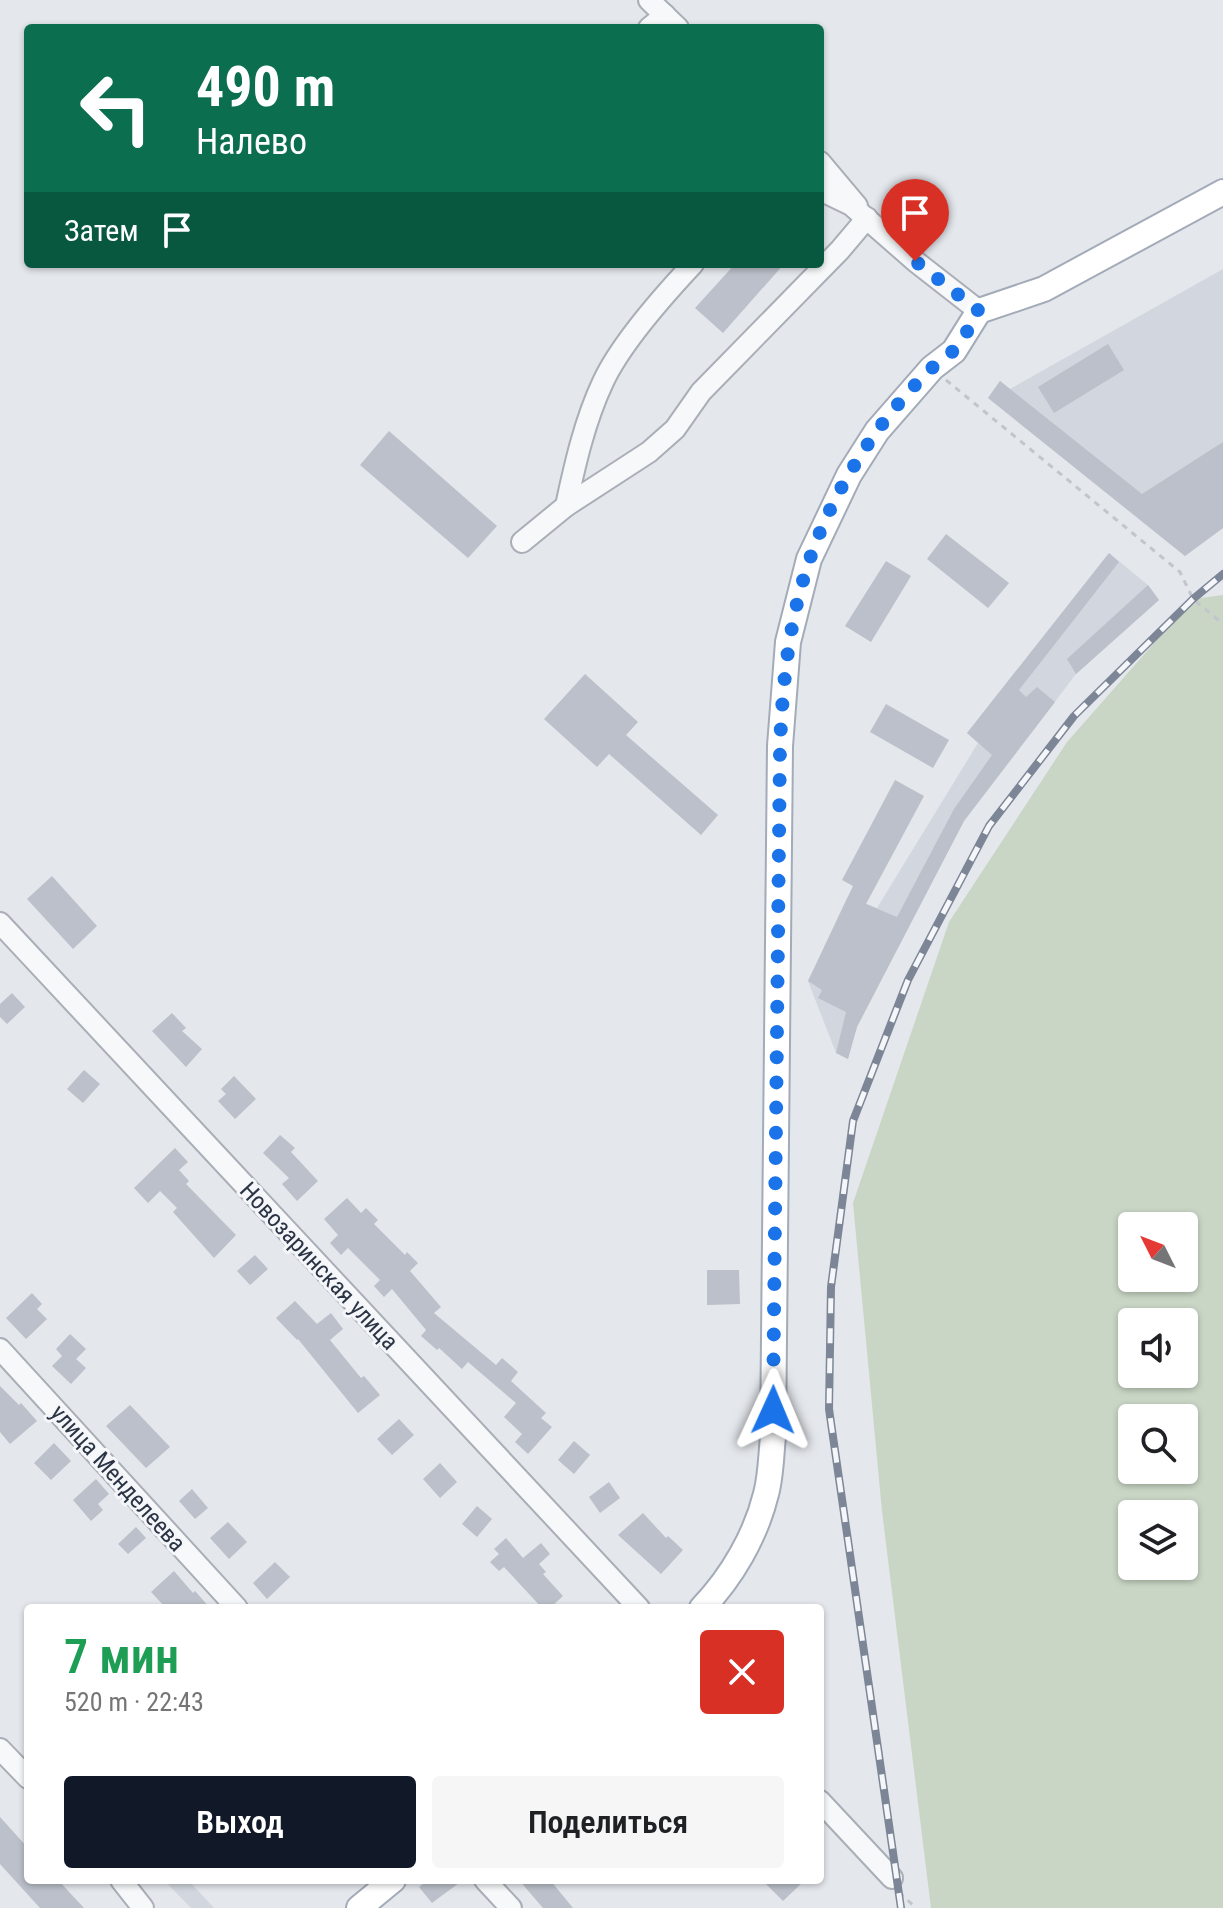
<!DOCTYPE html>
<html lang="ru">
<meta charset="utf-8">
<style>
:root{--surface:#fff;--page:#f6f6f6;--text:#202124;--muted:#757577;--accent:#111827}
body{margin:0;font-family:"Roboto Condensed",sans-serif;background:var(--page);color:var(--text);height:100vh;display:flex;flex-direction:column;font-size:30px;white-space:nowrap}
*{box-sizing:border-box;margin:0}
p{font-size:26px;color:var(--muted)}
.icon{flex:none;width:44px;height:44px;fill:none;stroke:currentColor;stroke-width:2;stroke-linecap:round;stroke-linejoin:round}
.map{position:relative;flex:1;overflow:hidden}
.details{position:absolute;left:24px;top:1604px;width:800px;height:280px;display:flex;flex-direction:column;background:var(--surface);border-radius:8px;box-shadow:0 2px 6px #0004}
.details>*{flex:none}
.hud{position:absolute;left:24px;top:24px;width:800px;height:244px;border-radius:8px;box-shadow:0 2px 6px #0004;background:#0b6e4f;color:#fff;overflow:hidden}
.needle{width:52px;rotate:312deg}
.fabs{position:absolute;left:1118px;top:1212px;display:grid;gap:16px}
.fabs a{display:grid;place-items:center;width:80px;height:80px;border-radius:8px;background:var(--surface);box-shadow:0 2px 6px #0004;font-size:40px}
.pin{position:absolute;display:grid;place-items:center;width:68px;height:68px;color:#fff;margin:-82px -34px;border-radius:50% 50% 50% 0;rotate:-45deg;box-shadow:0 0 8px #0007}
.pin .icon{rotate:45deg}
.me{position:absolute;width:88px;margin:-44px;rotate:1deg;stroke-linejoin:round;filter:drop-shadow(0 0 6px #0008)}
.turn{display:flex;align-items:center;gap:28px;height:168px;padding:0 40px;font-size:36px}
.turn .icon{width:104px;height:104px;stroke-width:2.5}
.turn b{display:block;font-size:56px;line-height:68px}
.then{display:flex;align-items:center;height:76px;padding:0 40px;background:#0003;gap:16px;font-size:30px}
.round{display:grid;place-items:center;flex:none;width:84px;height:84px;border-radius:8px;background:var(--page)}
.head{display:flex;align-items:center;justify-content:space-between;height:136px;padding:0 40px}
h1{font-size:48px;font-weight:600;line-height:60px;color:#1e9e55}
.button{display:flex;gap:16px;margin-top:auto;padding:16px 40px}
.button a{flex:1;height:92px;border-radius:8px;background:var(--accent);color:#fff;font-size:32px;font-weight:600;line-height:92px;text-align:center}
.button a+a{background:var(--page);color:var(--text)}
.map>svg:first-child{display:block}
.built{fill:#d2d6de}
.green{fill:#c9d6c5;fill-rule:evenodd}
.building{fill:#bbc0ca}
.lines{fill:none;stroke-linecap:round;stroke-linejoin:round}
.minor-casing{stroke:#a9aeb7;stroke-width:24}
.major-casing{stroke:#a3abb8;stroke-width:28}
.path{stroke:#c2c5cb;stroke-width:3;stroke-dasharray:6 6;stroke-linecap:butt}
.minor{stroke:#f7f8fa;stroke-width:20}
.major{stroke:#fff;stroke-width:24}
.rail-casing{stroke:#7d8696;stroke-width:8}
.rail{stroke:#f4f6f9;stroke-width:5;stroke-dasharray:15;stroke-linecap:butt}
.route{stroke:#1a73e8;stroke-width:14;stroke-dasharray:0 25.2}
.labels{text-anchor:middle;stroke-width:6;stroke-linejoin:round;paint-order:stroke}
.street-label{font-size:24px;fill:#2b3445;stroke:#f4f6f9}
</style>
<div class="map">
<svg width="1223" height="1908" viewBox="0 0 1223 1908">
<rect width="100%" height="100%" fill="#e4e7ec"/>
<g class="built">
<polygon points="1223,269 1223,528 1185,556 988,398 1000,381 1010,389"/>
<polygon points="1109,553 1148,585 1159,600 1076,674 964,821 857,1026 848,1059 836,1053 808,981 848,896 877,908 978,743 967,733"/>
<polygon points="164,1880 188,1880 214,1908 191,1908"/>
</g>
<path class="green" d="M1223 595V1908H931L882 1511 853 1203 949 922 1067 742 1193 599ZM1132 1226H1184V1278H1132ZM1132 1322H1184V1374H1132ZM1132 1418H1184V1470H1132ZM1132 1514H1184V1566H1132Z"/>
<g class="building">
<polygon points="735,264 784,264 723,333 695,308"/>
<polygon points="1108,344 1124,370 1054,413 1038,387"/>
<polygon points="1000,381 1142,494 1223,442 1223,528 1185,556 988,398"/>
<polygon points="389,431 497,526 468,558 360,465"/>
<polygon points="946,534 1009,583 988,608 927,559"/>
<polygon points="1109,553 1119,562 1019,690 1026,697 1037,687 1055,702 964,821 857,1027 848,1059 836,1053 846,1012 818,998 822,990 808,981 853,886 842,880 895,780 924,796 866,904 897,917 954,809 992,755 967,733"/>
<polygon points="886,561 911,576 871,642 845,626"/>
<polygon points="1148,585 1159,600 1076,674 1067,659"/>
<polygon points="585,674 638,722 626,735 718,815 701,835 609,754 597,767 544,719"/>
<polygon points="886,704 949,740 933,768 870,732"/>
<polygon points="52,876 97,926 73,949 27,899"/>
<polygon points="12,993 25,1007 7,1024 0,1017 0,1004"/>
<polygon points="172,1013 186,1028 182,1031 202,1049 186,1067 152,1031"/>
<polygon points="84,1070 100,1084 83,1103 67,1089"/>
<polygon points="234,1076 256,1099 235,1119 218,1101 226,1094 221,1089"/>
<polygon points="280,1135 295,1148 291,1152 318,1181 297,1201 282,1184 289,1178 263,1153"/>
<polygon points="175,1148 188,1162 179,1170 189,1181 186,1184 236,1235 214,1258 173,1212 177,1208 160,1191 148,1203 134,1188"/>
<polygon points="347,1198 361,1213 366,1208 378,1220 374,1224 405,1255 407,1252 418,1263 410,1271 441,1307 434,1313 496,1365 502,1358 518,1372 511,1381 546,1413 541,1418 552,1427 528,1454 515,1442 522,1434 504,1417 516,1403 468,1362 462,1369 439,1348 437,1350 421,1336 426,1330 392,1289 384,1297 374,1286 380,1280 348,1248 341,1255 330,1243 338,1235 324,1219"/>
<polygon points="255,1255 268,1269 250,1285 237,1271"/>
<polygon points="707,1270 739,1270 740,1304 707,1305"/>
<polygon points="32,1293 42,1304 37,1309 47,1319 26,1339 6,1318"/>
<polygon points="295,1301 317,1324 331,1313 343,1329 330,1340 361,1378 364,1376 380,1395 358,1413 298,1339 297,1340 276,1318"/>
<polygon points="70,1334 86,1349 76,1359 86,1368 71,1384 52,1366 62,1356 56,1349"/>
<polygon points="0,1386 19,1405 21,1403 37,1421 10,1444 0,1432"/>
<polygon points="130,1405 170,1447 146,1468 106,1426"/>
<polygon points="399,1419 414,1435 392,1455 377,1439"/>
<polygon points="574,1441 590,1455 574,1474 558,1460"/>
<polygon points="54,1443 71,1461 51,1480 34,1463"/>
<polygon points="440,1463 457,1482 440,1498 423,1479"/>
<polygon points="96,1479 109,1494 98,1504 103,1510 91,1521 73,1500"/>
<polygon points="609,1482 620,1498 600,1513 589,1497"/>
<polygon points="192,1489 208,1508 195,1519 179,1501"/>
<polygon points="477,1506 492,1519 477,1537 462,1524"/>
<polygon points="643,1513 666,1538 668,1536 683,1550 661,1574 618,1535"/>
<polygon points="228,1522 247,1542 229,1559 210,1538"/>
<polygon points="136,1527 146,1538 128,1554 118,1544"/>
<polygon points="506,1538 523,1558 541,1543 550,1554 539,1564 546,1572 543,1574 563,1596 550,1608 542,1608 504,1567 499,1571 490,1562 499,1554 494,1549"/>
<polygon points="275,1562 290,1577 267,1599 253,1583"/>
<polygon points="174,1571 193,1593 195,1591 210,1608 166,1608 151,1592"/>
<polygon points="0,1817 28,1848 28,1880 58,1880 84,1908 40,1908 0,1864"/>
<polygon points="428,1880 463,1880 432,1903 419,1887"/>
<polygon points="519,1880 550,1880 573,1908 543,1908"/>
<polygon points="762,1880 805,1880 783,1901"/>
</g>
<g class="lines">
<defs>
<g id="minor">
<polyline points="649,0 678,28"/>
<polyline points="649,28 665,15"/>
<polyline points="820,162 857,206"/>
<polyline points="820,190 851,205 915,261 979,311"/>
<path d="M566 506C575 464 585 420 603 382 621 343 664 295 693 264"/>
<polyline points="522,542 566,506 649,452 675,429 701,392 840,250 867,218"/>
<polyline points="0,923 639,1608"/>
<polyline points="0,1349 237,1608"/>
<polyline points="0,1749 28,1778"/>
<polyline points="820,1801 892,1878"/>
<polyline points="121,1880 143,1908"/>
<polyline points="485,1880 511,1908"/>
</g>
<g id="major">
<path d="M702 1608C732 1577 756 1535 766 1494 771 1476 771 1455 773 1437L780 746 788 642 809 559 849 475 877 431 932 368 954 351 979 311 1044 289 1223 192"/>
<polyline points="359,1908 393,1880"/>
</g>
</defs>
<use href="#minor" class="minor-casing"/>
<use href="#major" class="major-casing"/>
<g class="path">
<polyline points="946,380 1180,572 1193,599 1223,624"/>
<polyline points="899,1892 916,1908"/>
</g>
<use href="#minor" class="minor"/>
<use href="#major" class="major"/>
<defs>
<polyline id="rail" points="901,1908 829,1409 831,1287 853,1121 908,980 989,826 1074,716 1193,599 1223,574"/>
</defs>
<use href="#rail" class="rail-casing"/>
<use href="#rail" class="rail"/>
</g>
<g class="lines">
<path class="route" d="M773 1410 780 746C785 622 804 534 877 431 893 409 913 386 933 367 939 362 947 357 952 352 963 341 971 324 979 311L915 261"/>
</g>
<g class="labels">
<g class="street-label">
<text transform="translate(319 1266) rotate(47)" y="8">Новозаринская улица</text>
<text transform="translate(118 1478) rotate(48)" y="8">улица Менделеева</text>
</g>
</g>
</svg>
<div class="fabs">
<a><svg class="needle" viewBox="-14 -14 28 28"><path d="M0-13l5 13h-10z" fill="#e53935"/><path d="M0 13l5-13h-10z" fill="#757577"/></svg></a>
<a><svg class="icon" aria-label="sound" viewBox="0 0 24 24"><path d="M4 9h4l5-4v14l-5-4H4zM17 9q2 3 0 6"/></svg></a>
<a><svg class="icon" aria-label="search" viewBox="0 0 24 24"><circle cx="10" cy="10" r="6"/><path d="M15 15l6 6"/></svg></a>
<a><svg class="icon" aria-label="layers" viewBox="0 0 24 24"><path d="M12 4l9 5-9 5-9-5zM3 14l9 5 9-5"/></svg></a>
</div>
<div class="pin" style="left:915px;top:261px;background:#d93025"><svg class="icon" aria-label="arrive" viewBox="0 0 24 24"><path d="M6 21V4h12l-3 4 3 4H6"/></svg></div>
<svg class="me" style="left:773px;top:1410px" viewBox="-20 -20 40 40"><path d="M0-17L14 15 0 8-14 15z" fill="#1a73e8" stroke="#fff" stroke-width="4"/></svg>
<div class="hud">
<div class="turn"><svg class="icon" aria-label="left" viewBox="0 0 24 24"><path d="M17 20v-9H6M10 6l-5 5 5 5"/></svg><div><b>490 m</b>Налево</div></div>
<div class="then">Затем<svg class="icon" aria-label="arrive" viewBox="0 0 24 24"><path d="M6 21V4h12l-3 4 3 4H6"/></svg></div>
</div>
<section class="details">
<div class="head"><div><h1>7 мин</h1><p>520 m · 22:43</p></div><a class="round" style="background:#d93025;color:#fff"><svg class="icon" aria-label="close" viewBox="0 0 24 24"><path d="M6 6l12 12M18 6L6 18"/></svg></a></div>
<div class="button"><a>Выход</a><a>Поделиться</a></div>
</section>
</div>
